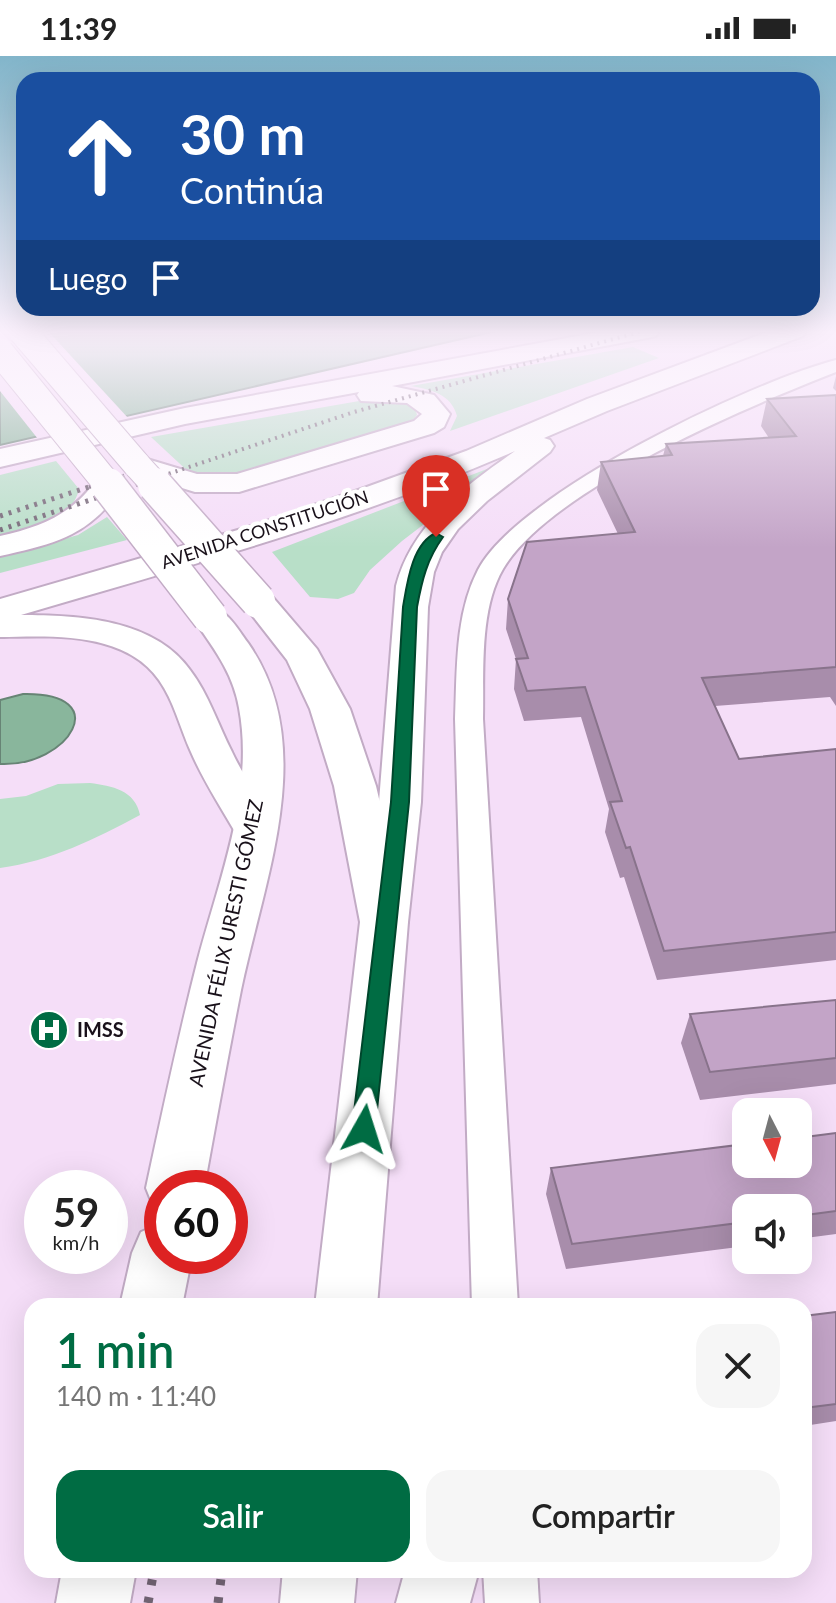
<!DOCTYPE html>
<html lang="es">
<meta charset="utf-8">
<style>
:root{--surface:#fff;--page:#f6f6f6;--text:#222;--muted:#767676;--accent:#006c43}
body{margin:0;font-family:Lato,sans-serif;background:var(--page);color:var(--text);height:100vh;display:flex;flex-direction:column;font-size:30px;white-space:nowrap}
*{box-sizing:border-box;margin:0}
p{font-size:26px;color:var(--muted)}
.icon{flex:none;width:44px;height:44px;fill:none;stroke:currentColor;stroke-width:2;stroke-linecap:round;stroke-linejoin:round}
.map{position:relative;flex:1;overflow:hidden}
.panel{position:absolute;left:24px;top:1242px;width:788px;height:280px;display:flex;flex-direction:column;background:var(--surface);border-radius:24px;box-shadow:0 8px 32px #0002}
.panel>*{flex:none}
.hud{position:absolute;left:16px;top:16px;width:804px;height:244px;border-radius:24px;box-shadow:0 8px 32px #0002;background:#1a4fa0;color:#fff;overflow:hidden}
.needle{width:52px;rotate:174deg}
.fabs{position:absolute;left:732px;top:1042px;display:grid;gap:16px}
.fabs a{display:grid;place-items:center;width:80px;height:80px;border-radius:16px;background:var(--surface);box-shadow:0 8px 32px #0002;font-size:40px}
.speed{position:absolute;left:24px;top:1114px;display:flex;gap:16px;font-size:40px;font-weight:700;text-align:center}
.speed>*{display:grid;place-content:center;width:104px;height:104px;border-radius:50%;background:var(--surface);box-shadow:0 8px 32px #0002;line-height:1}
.speed small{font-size:20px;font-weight:400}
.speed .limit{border:12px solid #d22;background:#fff;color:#111}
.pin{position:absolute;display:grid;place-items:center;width:68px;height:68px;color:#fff;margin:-82px -34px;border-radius:50% 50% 50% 0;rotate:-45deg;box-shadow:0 0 8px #0007}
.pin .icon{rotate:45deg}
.me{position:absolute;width:88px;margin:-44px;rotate:6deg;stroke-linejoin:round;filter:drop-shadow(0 0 6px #0008)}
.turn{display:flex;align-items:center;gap:28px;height:168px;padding:0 32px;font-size:36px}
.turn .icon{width:104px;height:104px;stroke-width:2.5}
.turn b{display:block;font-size:56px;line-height:68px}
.then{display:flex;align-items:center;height:76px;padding:0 32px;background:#0003;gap:16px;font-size:30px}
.round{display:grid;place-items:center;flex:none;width:84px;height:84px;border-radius:24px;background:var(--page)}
.head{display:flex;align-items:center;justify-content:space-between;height:136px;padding:0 32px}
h1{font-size:48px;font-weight:600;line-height:60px;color:var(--accent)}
.cta{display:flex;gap:16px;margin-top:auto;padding:16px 32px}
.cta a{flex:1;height:92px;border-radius:24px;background:var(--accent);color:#fff;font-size:32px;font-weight:600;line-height:92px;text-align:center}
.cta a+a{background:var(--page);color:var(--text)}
.status{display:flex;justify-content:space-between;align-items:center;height:56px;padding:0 40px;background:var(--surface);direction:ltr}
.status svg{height:22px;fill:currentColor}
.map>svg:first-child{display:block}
.green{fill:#b8dfc8}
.water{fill:#89b69c;stroke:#678475;stroke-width:2}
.pier{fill:#f5def8}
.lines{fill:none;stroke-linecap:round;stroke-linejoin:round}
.street-casing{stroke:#c2abc5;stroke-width:4}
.primary-casing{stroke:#c2abc5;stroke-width:4}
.highway-casing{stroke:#c2abc5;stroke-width:4}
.street{fill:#fff;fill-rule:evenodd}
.primary{fill:#fff;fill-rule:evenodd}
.highway{fill:#fff;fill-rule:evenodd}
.rail-far2{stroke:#736575;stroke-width:4;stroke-dasharray:2 5;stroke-linecap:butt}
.rail-far1{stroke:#736575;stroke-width:5;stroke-dasharray:3 6;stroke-linecap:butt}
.rail{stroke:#736575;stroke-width:9;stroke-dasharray:6 12;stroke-linecap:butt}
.primary-bridge-far1-casing{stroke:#c2abc5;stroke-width:29;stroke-linecap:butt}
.primary-bridge-casing{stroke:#c2abc5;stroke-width:37;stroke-linecap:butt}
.highway-bridge-casing{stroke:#c2abc5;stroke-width:29;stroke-linecap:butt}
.primary-bridge-far1{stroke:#fff;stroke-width:27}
.primary-bridge{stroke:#fff;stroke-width:34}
.highway-bridge{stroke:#fff;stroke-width:27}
.wall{fill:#a88dab}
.building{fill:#c3a4c7;stroke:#88738b;stroke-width:2}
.route{fill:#006c43;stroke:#00462c;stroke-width:2}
.labels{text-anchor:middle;stroke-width:8;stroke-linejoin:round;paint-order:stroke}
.far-street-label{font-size:18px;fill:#19111a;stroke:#fff}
.street-label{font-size:20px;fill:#19111a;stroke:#fff}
.poi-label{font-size:20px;font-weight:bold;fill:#19111a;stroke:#fff;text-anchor:start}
</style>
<div class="status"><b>11:39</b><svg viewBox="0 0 49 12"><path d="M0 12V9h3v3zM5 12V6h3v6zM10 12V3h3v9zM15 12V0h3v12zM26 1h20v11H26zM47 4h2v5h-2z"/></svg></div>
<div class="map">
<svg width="836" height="1547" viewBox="0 0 836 1547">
<rect width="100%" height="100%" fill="#f5def8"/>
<g class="green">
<path d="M633 291 659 302 450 375 457 360C451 338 432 334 411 330Z"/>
<polygon points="365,344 406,346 415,352 417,359 410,368 243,419 193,420 151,381"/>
<path d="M56 405 79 433C72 466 28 472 0 480V419Z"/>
<polygon points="505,406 402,485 370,514 354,537 338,543 310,541 272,496"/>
<polygon points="107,461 127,484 0,517 0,501 78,479"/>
<path d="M90 727C112 730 135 734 140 759 95 783 51 805 0 812V743L26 740 58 728Z"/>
</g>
<g class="water">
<polygon points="9,275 496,275 0,389 0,277"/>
<path d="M23 638C116 636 69 711 0 708V644Z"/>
</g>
<polygon class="pier" points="0,275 48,275 129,363 38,383 0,335"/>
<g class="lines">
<defs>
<g id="street">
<path d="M836 304V316C749 350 550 433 503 513 479 554 484 617 483 663L518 1250H472L455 663C457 614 455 558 478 514 518 437 751 326 836 304Z"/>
<polygon points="483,1514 537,1514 539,1547 485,1547"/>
</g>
<g id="primary">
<polygon points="258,535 270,538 317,593 350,653 376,730 408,866 377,1250 315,1250 360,866 334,730 310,653 287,604 241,545 246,538"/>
<path d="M210 550C228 555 237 572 248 587 320 690 264 823 241 934 228 1000 216 1066 204 1132H162V1155L154 1152 146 1132C162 1057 178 982 197 907 218 826 255 737 239 652 233 616 212 590 192 561L197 553Z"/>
<polygon points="162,1167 162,1200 192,1200 182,1250 120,1250 132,1197 141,1176"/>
<polygon points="62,1514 136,1514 130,1547 56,1547"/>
<polygon points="283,1514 357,1514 354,1547 280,1547"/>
<polygon points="405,1514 479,1514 470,1547 396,1547"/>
</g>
<g id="highway">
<polygon points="605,275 659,275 656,280 647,282 392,330 434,339 450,358 444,371 434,377 239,436 195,436 127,415 122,409 127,403 137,400 197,418 237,418 414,365 422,358 407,347 361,345 357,339 359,336 185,368 0,411 0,393 185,352"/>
<path d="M770 275H806L803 280 607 355 544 382 550 384 554 390 550 396 487 445 458 473 442 496 434 516 428 551 421 746 408 866 401 879 384 885 367 879 360 866 379 746 396 530C412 467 466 430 515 395 356 464 188 510 21 559 79 559 154 563 190 614 209 639 218 669 232 696 244 722 262 745 276 770L270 781 254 786 238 781C222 753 204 726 191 696 180 672 174 645 159 624 125 575 51 580 0 581V543L255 469 364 432 466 395 587 343Z"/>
<path d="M108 420 119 423 123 429C92 479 55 488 0 500V480C41 471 73 458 97 423Z"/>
</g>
</defs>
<use href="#street" class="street-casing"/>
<use href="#primary" class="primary-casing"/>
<use href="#highway" class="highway-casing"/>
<use href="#street" class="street"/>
<use href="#primary" class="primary"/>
<use href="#highway" class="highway"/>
<g class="rail-far2">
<polyline points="89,431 154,410"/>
<polyline points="129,431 354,356 642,275"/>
</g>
<g class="rail-far1">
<polyline points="0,460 95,429"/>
<polyline points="0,474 135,429"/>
</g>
<g class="rail">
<polyline points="148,1547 154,1514"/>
<polyline points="218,1547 222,1514"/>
</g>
<defs>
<polyline id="primary-bridge-far1" points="137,409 157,431"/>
<g id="primary-bridge">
<polyline points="108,429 210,561"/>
<polyline points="155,429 258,545"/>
</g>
<g id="highway-bridge">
<polyline points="22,275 137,409"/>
<polyline points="0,296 108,429"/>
</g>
</defs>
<use href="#primary-bridge-far1" class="primary-bridge-far1-casing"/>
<use href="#primary-bridge" class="primary-bridge-casing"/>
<use href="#highway-bridge" class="highway-bridge-casing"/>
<use href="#primary-bridge-far1" class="primary-bridge-far1"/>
<use href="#primary-bridge" class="primary-bridge"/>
<use href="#highway-bridge" class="highway-bridge"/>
</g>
<g class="wall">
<polygon points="836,320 836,335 833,332"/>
<polygon points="836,339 836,650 830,641 715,650 739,703 836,693 836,904 657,924 624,821 620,822 605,776 609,753 581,661 524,665 514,633 516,603 506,573 508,543 618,478 597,434 601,406 663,400 666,388 769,382 761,370 767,343"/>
<polygon points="836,944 836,1028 700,1044 681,987 690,958"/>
<polygon points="836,1077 836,1178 798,1183 798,1152 746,1152 746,1190 566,1213 546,1138 551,1112"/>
<polygon points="836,1256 836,1365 804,1370 804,1260"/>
</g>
<g class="building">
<polygon points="836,339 836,611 702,622 739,703 836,693 836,876 664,895 630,791 626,792 610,746 622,745 585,631 527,635 516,603 528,602 508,543 527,486 635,476 601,406 672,399 666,388 796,380 767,343"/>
<polygon points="836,944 836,1002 710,1016 690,958"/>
<polygon points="836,1077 836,1155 798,1160 798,1152 746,1152 746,1166 572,1188 551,1112 746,1088 746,1108 798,1108 798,1082"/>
<polygon points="836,1256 836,1348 804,1352 804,1260"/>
</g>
<linearGradient id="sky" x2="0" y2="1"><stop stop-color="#82b5ca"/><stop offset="0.56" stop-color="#faf0fc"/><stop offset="1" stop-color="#faf0fc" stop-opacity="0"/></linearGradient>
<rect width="836" height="492" fill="url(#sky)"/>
<path class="route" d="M436 477 443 481C427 503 422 524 417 551L409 746 375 1073 372 1080 364 1083 356 1080 352 1073 391 746 403 551C407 528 412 487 436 477Z"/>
<defs>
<symbol id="hospital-disc" viewBox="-11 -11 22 22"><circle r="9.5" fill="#006c43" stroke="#fff"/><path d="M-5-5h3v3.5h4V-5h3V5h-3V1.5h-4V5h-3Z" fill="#fff"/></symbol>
</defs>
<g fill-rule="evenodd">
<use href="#hospital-disc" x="27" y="952" width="44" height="44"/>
</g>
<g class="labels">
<g class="far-street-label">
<text transform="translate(265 474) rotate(-18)" y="6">AVENIDA CONSTITUCIÓN</text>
</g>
<g class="street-label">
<text transform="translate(226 887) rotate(-78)" y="7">AVENIDA FÉLIX URESTI GÓMEZ</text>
</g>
<g class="poi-label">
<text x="77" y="981">IMSS</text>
</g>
</g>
</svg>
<div class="fabs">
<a><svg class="needle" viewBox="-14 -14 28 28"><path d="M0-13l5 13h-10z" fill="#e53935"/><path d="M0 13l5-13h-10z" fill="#767676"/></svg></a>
<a><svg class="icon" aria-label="sound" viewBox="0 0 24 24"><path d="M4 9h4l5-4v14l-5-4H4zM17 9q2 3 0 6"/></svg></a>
</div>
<div class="speed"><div>59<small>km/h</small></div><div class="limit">60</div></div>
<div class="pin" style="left:436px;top:481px;background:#d93025"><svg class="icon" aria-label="arrive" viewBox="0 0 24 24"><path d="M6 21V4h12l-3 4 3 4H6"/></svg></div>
<svg class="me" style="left:364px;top:1073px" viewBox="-20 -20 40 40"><path d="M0-17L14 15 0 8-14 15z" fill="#006c43" stroke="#fff" stroke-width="4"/></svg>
<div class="hud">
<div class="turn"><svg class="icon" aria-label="ahead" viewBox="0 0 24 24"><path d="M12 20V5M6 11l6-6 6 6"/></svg><div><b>30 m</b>Continúa</div></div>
<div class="then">Luego<svg class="icon" aria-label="arrive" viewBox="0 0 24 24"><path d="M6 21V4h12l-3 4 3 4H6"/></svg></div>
</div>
<section class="panel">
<div class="head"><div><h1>1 min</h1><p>140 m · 11:40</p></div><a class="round"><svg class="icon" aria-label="close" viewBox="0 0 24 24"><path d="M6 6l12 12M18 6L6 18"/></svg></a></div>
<div class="cta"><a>Salir</a><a>Compartir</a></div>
</section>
</div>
